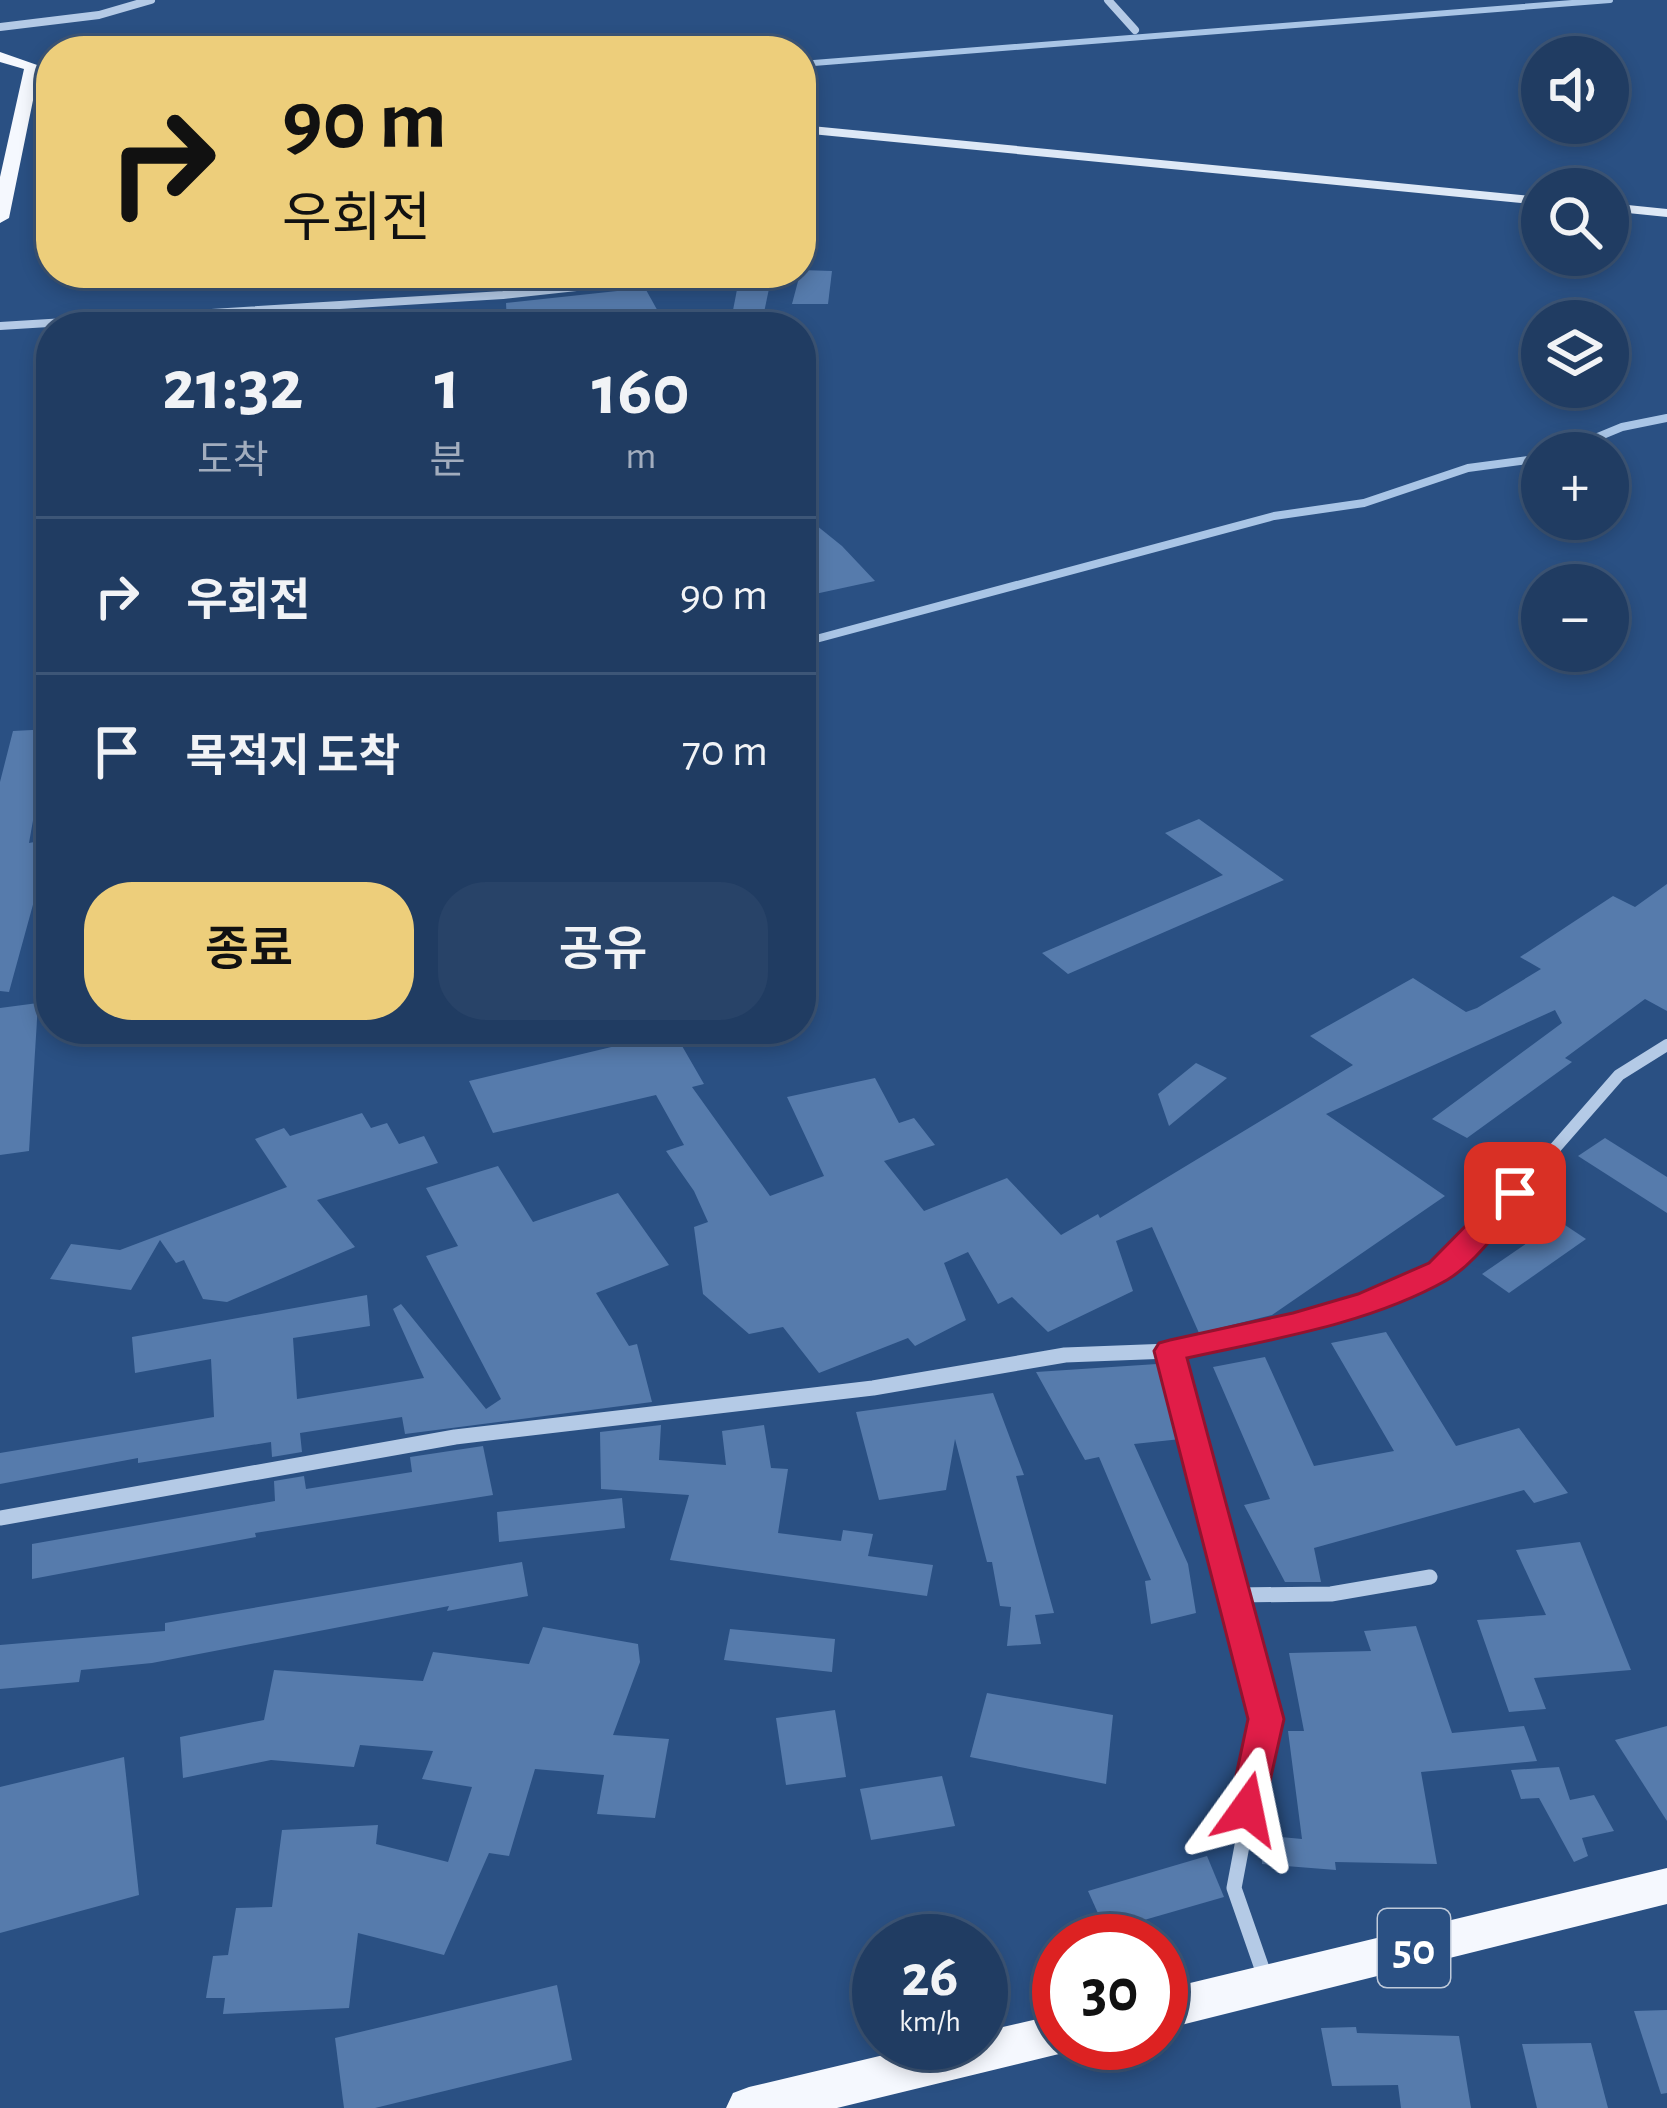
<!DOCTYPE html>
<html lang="ko">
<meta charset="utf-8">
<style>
:root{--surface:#203c62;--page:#284368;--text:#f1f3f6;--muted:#a2adbe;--line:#3d5677;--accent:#edce7b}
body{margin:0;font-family:"Alegreya Sans","Noto Sans KR",sans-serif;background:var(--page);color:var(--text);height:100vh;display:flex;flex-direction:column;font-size:45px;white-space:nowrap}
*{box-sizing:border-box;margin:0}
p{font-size:39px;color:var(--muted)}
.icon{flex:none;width:66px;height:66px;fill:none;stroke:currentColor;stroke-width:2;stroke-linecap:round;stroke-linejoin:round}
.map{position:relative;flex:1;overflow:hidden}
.panel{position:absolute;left:36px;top:312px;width:780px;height:732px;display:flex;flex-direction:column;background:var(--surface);border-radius:48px;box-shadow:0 6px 18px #0003,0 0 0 3px var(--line)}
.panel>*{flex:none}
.banner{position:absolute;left:36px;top:36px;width:780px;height:252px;border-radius:48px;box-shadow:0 6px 18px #0003,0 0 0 3px var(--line);background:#edce7b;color:#111;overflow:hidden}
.controls{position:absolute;left:1521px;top:36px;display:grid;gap:24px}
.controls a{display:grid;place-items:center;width:108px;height:108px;border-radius:50%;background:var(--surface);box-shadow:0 6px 18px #0003,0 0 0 3px var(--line);font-size:60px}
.speed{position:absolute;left:852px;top:1914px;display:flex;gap:24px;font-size:60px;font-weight:700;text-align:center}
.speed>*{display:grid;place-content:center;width:156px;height:156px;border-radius:50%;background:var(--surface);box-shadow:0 6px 18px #0003,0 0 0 3px var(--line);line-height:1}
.speed small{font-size:30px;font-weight:400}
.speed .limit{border:18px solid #d22;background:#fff;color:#111}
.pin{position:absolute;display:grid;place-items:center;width:102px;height:102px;color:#fff;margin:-51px;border-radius:24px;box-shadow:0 6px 18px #0006}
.me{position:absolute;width:132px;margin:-66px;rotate:12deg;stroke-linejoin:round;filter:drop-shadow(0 0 9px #0008)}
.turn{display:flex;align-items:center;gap:42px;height:252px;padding:0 48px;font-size:54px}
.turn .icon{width:156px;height:156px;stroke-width:2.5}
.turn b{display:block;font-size:84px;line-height:102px}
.eta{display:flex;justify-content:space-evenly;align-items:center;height:204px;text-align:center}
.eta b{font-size:72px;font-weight:600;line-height:84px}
.primary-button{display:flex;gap:24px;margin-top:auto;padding:24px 48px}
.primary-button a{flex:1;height:138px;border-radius:48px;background:var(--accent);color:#111;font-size:48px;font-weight:600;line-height:138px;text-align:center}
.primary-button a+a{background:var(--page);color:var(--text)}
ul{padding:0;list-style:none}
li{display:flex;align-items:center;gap:36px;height:156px;padding:0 48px;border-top:3px solid var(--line)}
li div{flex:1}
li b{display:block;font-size:45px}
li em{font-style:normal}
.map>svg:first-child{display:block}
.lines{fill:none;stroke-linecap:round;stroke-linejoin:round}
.stream-far2{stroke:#a9c5e6;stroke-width:6}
.stream-far1{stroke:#a9c5e6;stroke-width:8}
.stream{stroke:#a9c5e6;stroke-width:10}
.building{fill:#567bac}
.street-far2{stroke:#b4cae6;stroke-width:8}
.street-far1{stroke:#b4cae6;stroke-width:12}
.street{stroke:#b4cae6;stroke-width:15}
.secondary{fill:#dde8f6;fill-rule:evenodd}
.primary{fill:#f5f8fe;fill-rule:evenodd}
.route{fill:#e11d48;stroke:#92132f;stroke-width:3}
.labels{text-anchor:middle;stroke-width:12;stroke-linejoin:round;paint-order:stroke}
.shield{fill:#2a5083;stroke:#bfcada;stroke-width:3}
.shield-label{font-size:45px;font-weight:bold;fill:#fff}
</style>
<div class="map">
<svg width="1667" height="2108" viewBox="0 0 1667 2108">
<rect width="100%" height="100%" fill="#2a5083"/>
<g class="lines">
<g class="stream-far2">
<polyline points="801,64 1610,0"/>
<polyline points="41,111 51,111"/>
</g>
<g class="stream-far1">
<polyline points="1559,453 1622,427 1667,418"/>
<polyline points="801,643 1274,516 1364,503 1468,468 1542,458"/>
</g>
<polyline class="stream" points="0,790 51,786"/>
</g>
<g class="building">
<polygon points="801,270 832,271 828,304 792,304"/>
<polygon points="739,279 771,279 761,327 730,326"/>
<polygon points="645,288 665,324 630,323 629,319 507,324 506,303"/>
<polygon points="801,513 842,546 875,581 801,597"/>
<polygon points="51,729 51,779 40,781 29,843 51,839 9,992 0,991 0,782 13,731"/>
<polygon points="1199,819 1284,880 1068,974 1042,953 1223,875 1165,833"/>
<polygon points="1667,884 1667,1011 1645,999 1565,1058 1572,1062 1467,1138 1432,1119 1562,1023 1555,1010 1326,1114 1445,1196 1272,1315 1199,1333 1152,1227 1116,1241 1133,1291 1048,1332 1012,1297 998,1304 968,1252 944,1263 966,1320 915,1346 908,1338 819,1373 783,1327 749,1334 703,1294 694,1227 708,1222 694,1191 666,1151 684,1145 656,1095 493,1133 469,1081 674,1032 704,1084 692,1087 770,1196 824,1176 787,1097 875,1078 899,1123 914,1118 935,1145 884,1161 924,1211 1007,1178 1061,1235 1098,1214 1100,1218 1353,1065 1310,1036 1413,978 1466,1012 1477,1008 1541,969 1520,957 1613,896 1635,907"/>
<polygon points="38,1003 29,1151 0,1155 0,1008"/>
<polygon points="1196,1063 1227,1078 1169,1126 1158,1094"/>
<polygon points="362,1113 371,1128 387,1123 399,1144 424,1136 438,1163 317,1200 355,1247 227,1302 203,1299 184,1260 176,1263 160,1240 131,1290 50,1279 71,1244 120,1250 287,1187 255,1139 284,1128 290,1136"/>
<polygon points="1605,1138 1667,1177 1667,1213 1578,1156"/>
<polygon points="498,1166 533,1222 618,1193 669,1265 596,1293 629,1346 637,1344 652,1402 405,1434 402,1417 300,1433 302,1452 272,1457 271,1442 138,1463 138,1458 0,1484 0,1453 214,1417 211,1359 135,1373 132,1337 367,1295 370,1326 293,1338 297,1399 424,1378 393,1309 401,1304 486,1409 501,1399 426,1256 458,1246 426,1188"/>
<polygon points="1559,1221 1586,1239 1509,1293 1482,1274"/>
<polygon points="1386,1332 1456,1446 1519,1428 1568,1493 1534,1503 1524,1490 1314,1548 1321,1582 1285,1582 1244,1505 1270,1499 1213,1367 1265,1357 1314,1466 1394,1451 1331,1343"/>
<polygon points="1157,1364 1181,1439 1134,1444 1188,1564 1196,1613 1151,1624 1145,1581 1151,1580 1099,1457 1085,1460 1036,1372"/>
<polygon points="993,1393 1024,1475 1016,1476 1054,1613 1035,1615 1041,1644 1007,1646 1011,1607 1000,1606 992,1562 987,1562 955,1439 946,1490 879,1500 856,1412"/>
<polygon points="661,1425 659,1460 726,1465 722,1431 764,1425 771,1468 788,1469 778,1533 841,1541 843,1530 873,1534 868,1556 933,1565 927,1596 670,1560 689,1495 601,1489 600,1432"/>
<polygon points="483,1446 493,1495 255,1533 256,1537 32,1579 32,1544 275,1501 274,1481 304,1476 306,1489 412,1472 410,1457"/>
<polygon points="622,1498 625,1528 499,1542 497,1512"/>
<polygon points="1580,1542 1631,1670 1534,1678 1546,1709 1509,1712 1477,1620 1546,1615 1516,1550"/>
<polygon points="522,1562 528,1596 447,1611 449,1606 152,1663 81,1670 79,1682 0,1689 0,1645 165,1631 165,1623"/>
<polygon points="1416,1626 1452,1733 1524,1726 1537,1761 1421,1772 1437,1864 1335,1862 1336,1870 1262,1864 1261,1835 1302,1839 1288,1731 1304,1731 1289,1653 1371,1651 1364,1631"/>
<polygon points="543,1627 638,1644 640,1662 613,1735 669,1739 655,1818 597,1814 604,1775 535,1769 509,1856 489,1853 444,1955 358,1933 349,2008 223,2014 225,1998 206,1998 213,1956 228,1955 236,1908 272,1907 282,1830 378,1825 376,1844 448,1862 472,1787 422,1779 433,1751 360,1745 354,1767 271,1760 183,1778 180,1737 264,1720 274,1670 423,1681 433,1652 529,1664"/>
<polygon points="730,1629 835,1639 832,1672 724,1660"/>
<polygon points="987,1693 1113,1715 1106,1784 970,1757"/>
<polygon points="835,1710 846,1777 786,1785 776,1718"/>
<polygon points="1667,1726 1667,1821 1615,1740"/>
<polygon points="124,1757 139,1895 0,1933 0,1787"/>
<polygon points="1559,1767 1570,1800 1594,1795 1614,1831 1582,1838 1588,1856 1574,1862 1539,1798 1521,1799 1511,1770"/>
<polygon points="942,1776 955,1826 871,1840 860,1789"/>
<polygon points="1207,1856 1224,1897 1106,1931 1088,1891"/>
<polygon points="557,1985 572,2060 375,2108 344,2108 335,2038"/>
<polygon points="1667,2010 1667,2093 1661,2094 1634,2011"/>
<polygon points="1356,2027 1357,2033 1459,2036 1471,2108 1401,2108 1398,2085 1332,2086 1321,2028"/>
<polygon points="1591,2043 1608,2108 1537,2108 1522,2044"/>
</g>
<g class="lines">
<g class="street-far2">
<polyline points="1108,0 1135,30"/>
<polyline points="0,27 99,15 151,0"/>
<polyline points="0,326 503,295 705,273"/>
</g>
<polyline class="street-far1" points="1184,1348 1368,1302 1440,1271 1493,1219 1619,1075 1667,1045"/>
<g class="street">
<polyline points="1170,1351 1266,1719 1234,1888 1265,1977"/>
<polyline points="0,1518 455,1437 873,1388 1065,1355 1170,1351 1197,1345"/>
<polyline points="1236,1595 1331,1594 1430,1577"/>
</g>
<g class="secondary">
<polygon points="801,125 1542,197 1542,205 801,133"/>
<polygon points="1608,203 1667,209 1667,217 1608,211"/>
</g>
<g class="primary">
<polygon points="0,52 40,66 9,218 0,223 0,177 24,69 0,62"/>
<polygon points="1667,1868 1667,1904 1161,2030 1161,1990"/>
<polygon points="1059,2014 1059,2043 1077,2043 1059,2054 837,2108 726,2108 733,2093 749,2087 934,2043 981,2043 981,2032"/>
</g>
</g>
<path class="route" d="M1515 1183 1526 1186 1530 1193 1526 1200C1502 1224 1476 1263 1447 1280 1369 1324 1273 1339 1187 1358L1284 1719 1261 1821 1247 1825 1234 1821 1229 1809 1248 1719 1154 1351 1159 1343 1170 1340 1293 1313 1358 1294 1429 1263 1505 1186Z"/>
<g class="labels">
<rect class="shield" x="1378" y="1909" width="72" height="78" rx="9"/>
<g class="shield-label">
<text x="1414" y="1964">50</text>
</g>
</g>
</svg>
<div class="controls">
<a><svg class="icon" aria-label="sound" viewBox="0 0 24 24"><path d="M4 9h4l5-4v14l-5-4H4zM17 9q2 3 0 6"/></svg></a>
<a><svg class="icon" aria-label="search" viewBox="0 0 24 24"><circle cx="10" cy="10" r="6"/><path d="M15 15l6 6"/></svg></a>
<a><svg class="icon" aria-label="layers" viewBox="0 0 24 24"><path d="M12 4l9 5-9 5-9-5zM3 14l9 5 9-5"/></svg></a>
<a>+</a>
<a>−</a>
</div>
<div class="speed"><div>26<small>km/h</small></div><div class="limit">30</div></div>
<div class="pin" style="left:1515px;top:1193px;background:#d93025"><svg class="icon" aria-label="arrive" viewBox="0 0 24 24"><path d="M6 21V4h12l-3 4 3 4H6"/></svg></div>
<svg class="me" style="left:1247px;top:1809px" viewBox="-20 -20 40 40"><path d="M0-17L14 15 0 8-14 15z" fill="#e11d48" stroke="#fff" stroke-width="4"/></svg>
<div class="banner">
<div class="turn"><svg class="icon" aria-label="right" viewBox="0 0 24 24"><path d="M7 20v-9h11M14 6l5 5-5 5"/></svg><div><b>90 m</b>우회전</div></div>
</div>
<section class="panel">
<div class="eta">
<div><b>21:32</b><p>도착</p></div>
<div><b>1</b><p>분</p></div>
<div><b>160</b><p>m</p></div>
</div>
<ul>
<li><svg class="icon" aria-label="right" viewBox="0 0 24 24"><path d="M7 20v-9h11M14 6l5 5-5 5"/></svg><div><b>우회전</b></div><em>90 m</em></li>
<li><svg class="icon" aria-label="arrive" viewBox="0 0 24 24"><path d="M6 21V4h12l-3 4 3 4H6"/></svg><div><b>목적지 도착</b></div><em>70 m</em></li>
</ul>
<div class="primary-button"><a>종료</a><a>공유</a></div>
</section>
</div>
